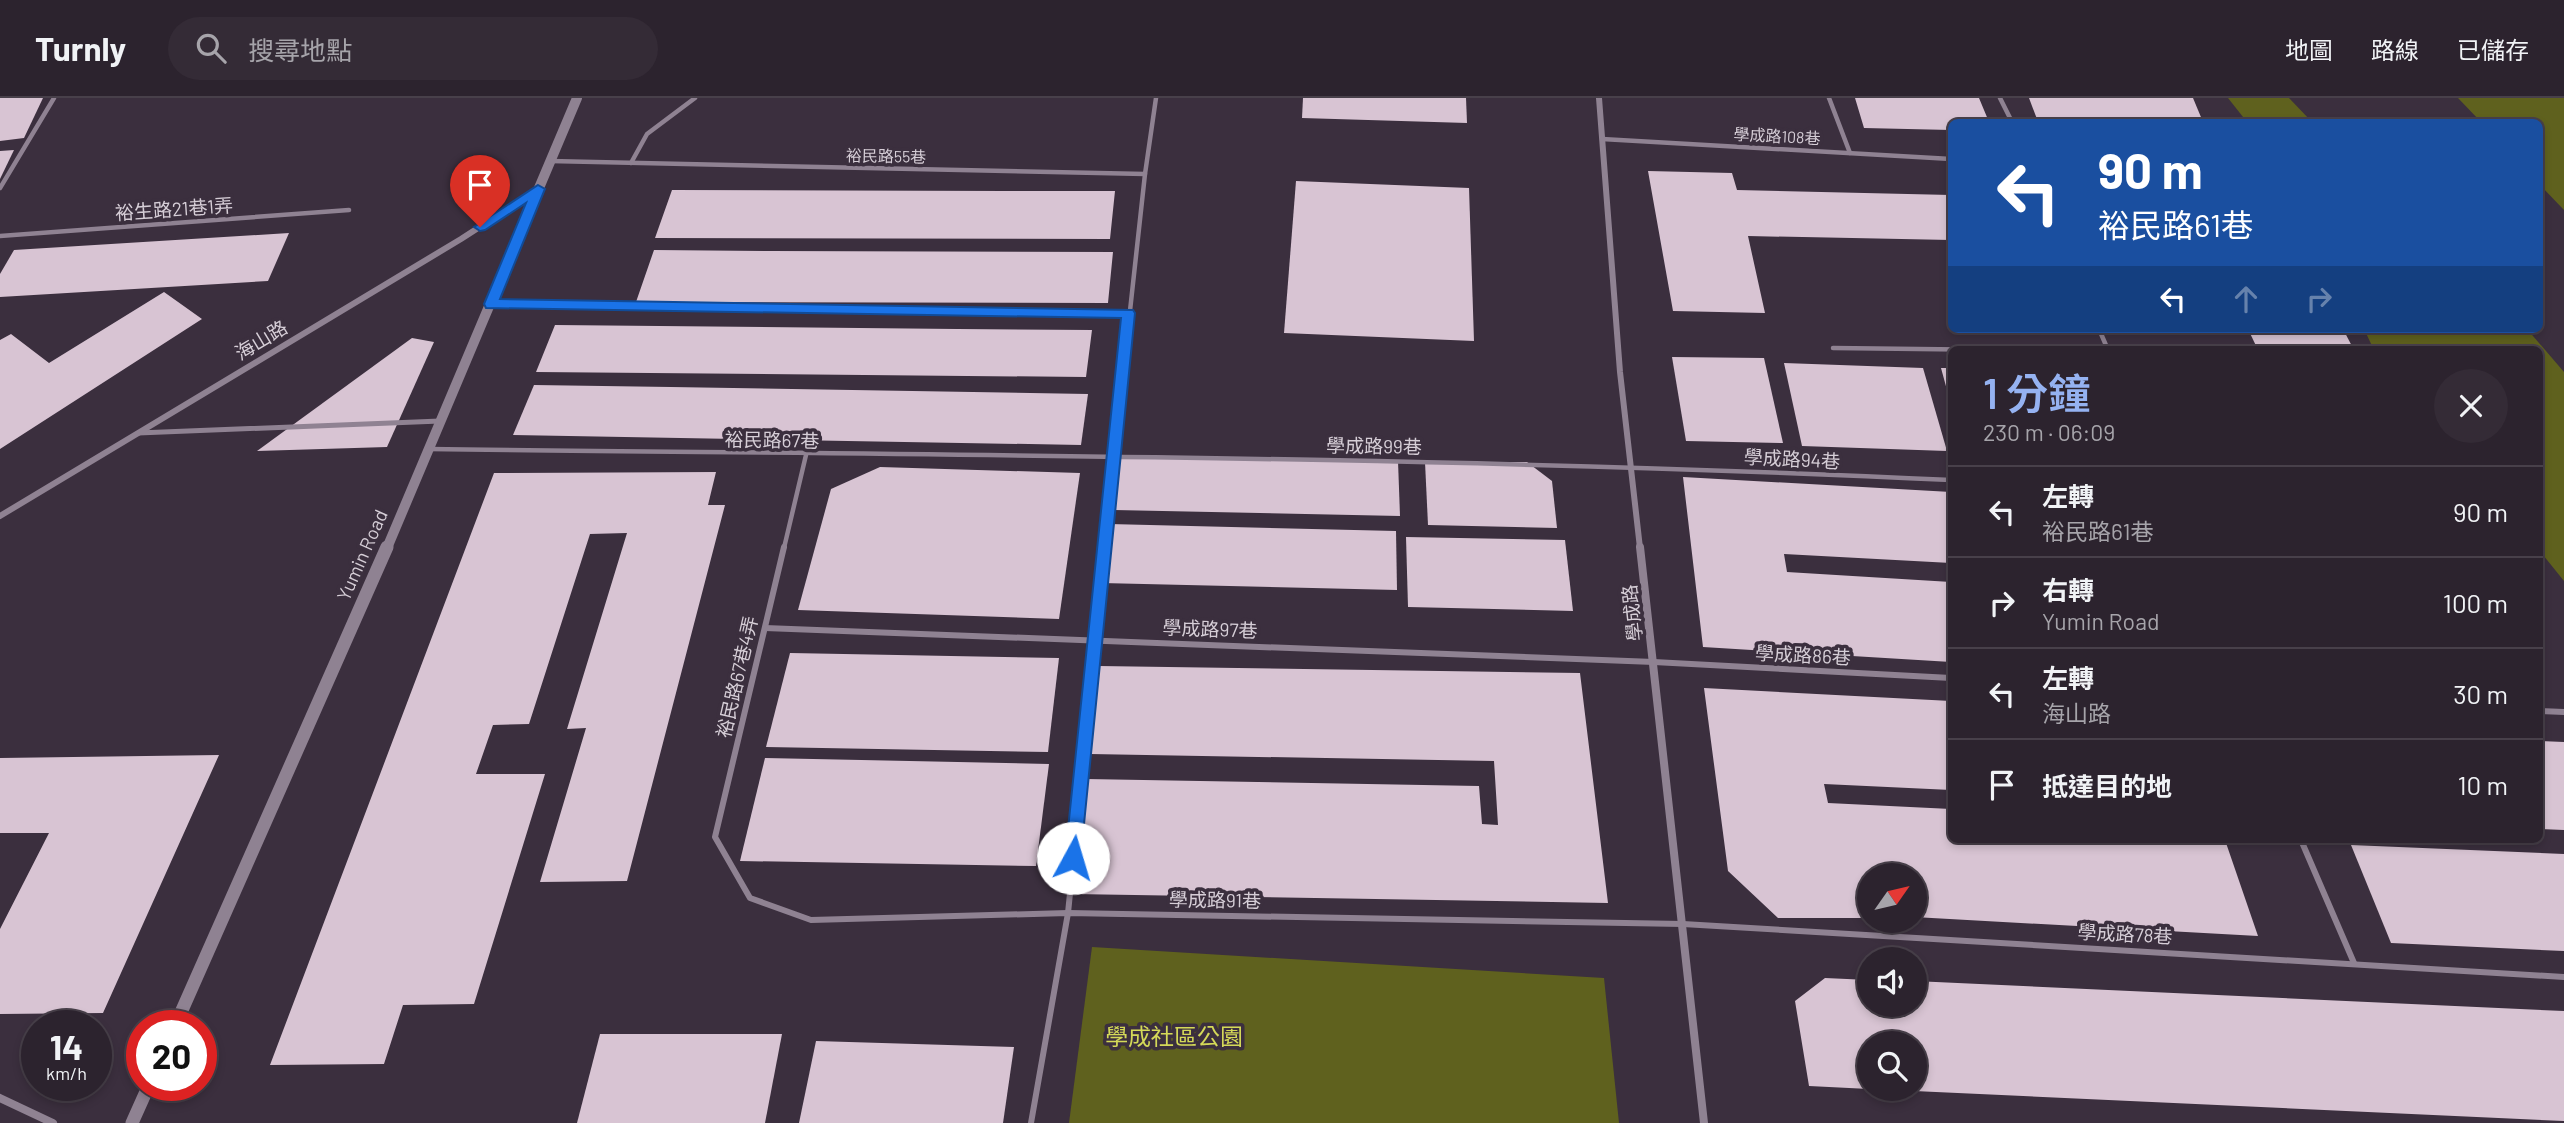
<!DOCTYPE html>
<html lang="zh-TW">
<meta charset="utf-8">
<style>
:root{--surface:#2c232e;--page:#342b36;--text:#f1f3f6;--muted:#a6a4aa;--line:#48404a;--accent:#95b2f1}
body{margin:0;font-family:Barlow,"Noto Sans TC",sans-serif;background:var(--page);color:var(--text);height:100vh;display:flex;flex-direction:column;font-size:26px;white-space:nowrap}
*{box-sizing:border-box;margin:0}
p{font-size:23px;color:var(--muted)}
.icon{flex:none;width:38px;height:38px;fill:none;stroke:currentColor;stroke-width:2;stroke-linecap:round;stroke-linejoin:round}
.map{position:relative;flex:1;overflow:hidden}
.drawer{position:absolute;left:1948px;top:248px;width:595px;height:497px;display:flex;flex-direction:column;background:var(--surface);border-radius:10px;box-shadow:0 4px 10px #0003,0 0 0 2px var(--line)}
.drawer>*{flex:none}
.banner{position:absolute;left:1948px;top:21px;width:595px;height:214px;border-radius:10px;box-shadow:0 4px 10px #0003,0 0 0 2px var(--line);background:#1a4fa0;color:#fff;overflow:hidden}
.needle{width:46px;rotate:56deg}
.fabs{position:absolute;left:1857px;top:765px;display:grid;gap:14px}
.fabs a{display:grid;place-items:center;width:70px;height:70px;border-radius:50%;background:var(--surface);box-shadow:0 4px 10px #0003,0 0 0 2px var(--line);font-size:35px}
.speed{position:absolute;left:21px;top:912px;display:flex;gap:14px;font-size:35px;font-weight:700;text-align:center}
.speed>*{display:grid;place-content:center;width:91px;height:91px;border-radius:50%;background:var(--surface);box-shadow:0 4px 10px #0003,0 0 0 2px var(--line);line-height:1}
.speed small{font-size:18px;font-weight:400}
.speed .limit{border:10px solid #d22;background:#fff;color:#111}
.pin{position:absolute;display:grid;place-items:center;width:60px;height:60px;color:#fff;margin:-72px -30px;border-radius:50% 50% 50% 0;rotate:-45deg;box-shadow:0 0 7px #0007}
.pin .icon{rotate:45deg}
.me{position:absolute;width:77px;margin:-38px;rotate:6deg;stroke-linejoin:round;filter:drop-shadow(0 0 5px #0008)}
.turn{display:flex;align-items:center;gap:24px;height:147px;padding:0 35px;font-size:32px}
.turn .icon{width:91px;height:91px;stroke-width:2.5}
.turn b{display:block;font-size:49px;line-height:60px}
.lanes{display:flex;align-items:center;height:66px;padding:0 35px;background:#0003;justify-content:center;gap:35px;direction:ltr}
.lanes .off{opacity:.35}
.round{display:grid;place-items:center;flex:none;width:74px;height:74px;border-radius:37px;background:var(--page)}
.summary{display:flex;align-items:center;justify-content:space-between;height:119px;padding:0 35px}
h1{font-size:42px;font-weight:600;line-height:52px;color:var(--accent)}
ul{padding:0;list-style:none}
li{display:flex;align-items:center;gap:21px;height:91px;padding:0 35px;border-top:2px solid var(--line)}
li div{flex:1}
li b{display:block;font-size:26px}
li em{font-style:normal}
header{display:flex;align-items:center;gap:42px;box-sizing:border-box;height:98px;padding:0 35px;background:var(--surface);border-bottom:2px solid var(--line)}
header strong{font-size:33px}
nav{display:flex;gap:38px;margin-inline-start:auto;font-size:24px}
.search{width:490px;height:63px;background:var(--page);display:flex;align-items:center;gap:18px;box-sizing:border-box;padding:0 24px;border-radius:38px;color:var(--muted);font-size:26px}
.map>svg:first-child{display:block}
.green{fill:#5f611e}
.building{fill:#d8c4d3}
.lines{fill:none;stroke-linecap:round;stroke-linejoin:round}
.service-far1{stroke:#8f8292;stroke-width:4.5}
.service{stroke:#8f8292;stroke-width:6}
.pedestrian{stroke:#8f8292;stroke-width:5}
.minor-far1{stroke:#8f8292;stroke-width:6}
.minor{stroke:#8f8292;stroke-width:8}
.tertiary-far1{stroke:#8f8292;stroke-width:10}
.tertiary{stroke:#8f8292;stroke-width:13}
.route{fill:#1a73e8;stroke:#114b97;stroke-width:2}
.labels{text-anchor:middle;stroke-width:7;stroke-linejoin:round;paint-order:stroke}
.far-street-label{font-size:16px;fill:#d6ced7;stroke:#3b2f3e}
.street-label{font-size:19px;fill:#d6ced7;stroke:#3b2f3e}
.near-park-label{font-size:23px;fill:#d4d958;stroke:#3b2f3e}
</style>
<header>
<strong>Turnly</strong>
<div class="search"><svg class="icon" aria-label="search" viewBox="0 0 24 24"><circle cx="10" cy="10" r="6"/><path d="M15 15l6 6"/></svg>搜尋地點</div>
<nav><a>地圖</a><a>路線</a><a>已儲存</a></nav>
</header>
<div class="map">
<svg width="2564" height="1025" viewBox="0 0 2564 1025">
<rect width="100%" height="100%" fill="#3b2f3e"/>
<g class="green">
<polygon points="2228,0 2289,0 2312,24 2247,24"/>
<polygon points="2458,0 2564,0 2564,112 2539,86 2539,24 2481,24"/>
<polygon points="2364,231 2527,231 2564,274 2564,483 2539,452 2539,252 2374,252"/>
<polygon points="1092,849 1604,880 1619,1025 1069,1025"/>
</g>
<g class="building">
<polygon points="0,0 43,0 24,40 0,43"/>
<polygon points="1303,0 1466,0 1467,25 1302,20"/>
<polygon points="1855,0 1979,0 1989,24 1951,24 1951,32 1864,30"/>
<polygon points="2029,0 2193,0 2203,24 2037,21"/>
<polygon points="14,52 0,81 0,53"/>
<polygon points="1648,73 1732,75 1737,92 1951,97 1951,142 1748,138 1765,215 1673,213"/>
<polygon points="1296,83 1469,90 1474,243 1284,235"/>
<polygon points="672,92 1004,93 1115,93 1110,141 655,140"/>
<polygon points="289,135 268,183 0,199 0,176 14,152"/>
<polygon points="654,152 768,153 1113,154 1108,205 636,204"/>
<polygon points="164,194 202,221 0,351 0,242 11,236 49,265"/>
<polygon points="555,227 957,231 1092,232 1086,279 536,274"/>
<polygon points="2248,231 2343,231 2354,252 2258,252"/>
<polygon points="412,240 434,244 387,349 257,353"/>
<polygon points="1672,259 1764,260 1783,345 1686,343"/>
<polygon points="1784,265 1923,270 1947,353 1802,348"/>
<polygon points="1941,270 1951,270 1951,303 1950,303"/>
<polygon points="534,287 671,289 1088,296 1081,347 513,337"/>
<polygon points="1120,357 1398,363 1400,418 1114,412"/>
<polygon points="1425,364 1527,364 1552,383 1557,430 1428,427"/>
<polygon points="880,369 1080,375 1059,521 798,512 831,391"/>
<polygon points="716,374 708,407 725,407 627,783 540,784 586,630 567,631 627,435 590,436 529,626 493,627 476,676 545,676 474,906 403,907 384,966 270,967 494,375"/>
<polygon points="1683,379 1951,394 1951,465 1784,456 1787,474 1951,484 1951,564 1703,549"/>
<polygon points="1109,426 1396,433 1397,492 1101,485"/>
<polygon points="1406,439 1565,442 1573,513 1408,509"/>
<polygon points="790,555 1059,560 1048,654 766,649"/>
<polygon points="1099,568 1580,575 1608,805 1073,796 1086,681 1479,688 1482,726 1498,727 1494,663 1090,656"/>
<polygon points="1704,590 1951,603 1951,692 1824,686 1828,705 1951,711 1951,742 2225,742 2258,838 1914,819 1914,777 1869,777 1869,820 1778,820 1728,773"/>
<polygon points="2539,643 2564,644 2564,732 2539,731"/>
<polygon points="219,657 103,915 0,916 0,831 49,735 0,735 0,660"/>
<polygon points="765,660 1049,666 1036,768 740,763"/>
<polygon points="2351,747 2564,756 2564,853 2391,845"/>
<polygon points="1825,880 1869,882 1869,906 1914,906 1914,883 2564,913 2564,1023 1914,993 1914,945 1869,945 1869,991 1809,988 1795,903"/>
<polygon points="600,936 782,936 765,1025 577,1025"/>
<polygon points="816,943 1014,949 1003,1025 799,1025"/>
</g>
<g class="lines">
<g class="service-far1">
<polyline points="1829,0 1850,55"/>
<polyline points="2000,0 2012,24"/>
<polyline points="1602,41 1951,61"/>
<polyline points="550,63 1145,76 1156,0"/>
<polyline points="631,65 647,36 695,0"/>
<polyline points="0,90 54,0"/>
<polyline points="0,138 349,112"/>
<polyline points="491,206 1128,215"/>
<polyline points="2099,231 2108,252"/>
<polyline points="1833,250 2003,252"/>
<path d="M429 351C937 357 1444 358 1951 382"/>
<polyline points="784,450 806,357"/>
<polyline points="1104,450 1145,76"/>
</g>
<g class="service">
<polyline points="784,449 715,739 750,800 811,822 1068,815 1683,826 2564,879"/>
<polyline points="765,530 1654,564 1951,580"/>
<polyline points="2539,613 2564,614"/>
<polyline points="2301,742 2354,865"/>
<polyline points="1031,1025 1068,815 1105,449"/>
</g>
<polyline class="pedestrian" points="138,335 440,323"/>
<g class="minor-far1">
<polyline points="1599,0 1620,274 1640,450"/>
<polyline points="0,418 461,141 537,92"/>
</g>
<g class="minor">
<polyline points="1640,449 1704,1025"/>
<polyline points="0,1000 53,1025"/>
</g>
<polyline class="tertiary-far1" points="387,450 577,0"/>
<g class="tertiary">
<polyline points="175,928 387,449"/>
<polyline points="132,1025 149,987"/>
</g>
</g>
<polygon class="route" points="538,87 545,91 500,201 1133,212 1135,215 1080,766 1073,769 1067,766 1065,760 1121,220 486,210 484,206 526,105 485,132 480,133 474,129"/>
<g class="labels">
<g class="far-street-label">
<text transform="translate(1777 38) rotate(3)" y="6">學成路108巷</text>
<text transform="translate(886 58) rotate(1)" y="6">裕民路55巷</text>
</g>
<g class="street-label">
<text transform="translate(174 111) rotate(-4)" y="7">裕生路21巷1弄</text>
<text transform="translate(261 242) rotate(-31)" y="7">海山路</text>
<text transform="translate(772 342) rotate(1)" y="7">裕民路67巷</text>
<text transform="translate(1374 348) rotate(1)" y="7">學成路99巷</text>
<text transform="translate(1792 361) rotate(3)" y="7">學成路94巷</text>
<text transform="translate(362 457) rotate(-66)" y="7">Yumin Road</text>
<text transform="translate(1632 515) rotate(-96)" y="7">學成路</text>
<text transform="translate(1210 531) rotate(2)" y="7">學成路97巷</text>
<text transform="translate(1803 557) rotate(3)" y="7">學成路86巷</text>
<text transform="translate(737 579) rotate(-77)" y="7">裕民路67巷4弄</text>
<text transform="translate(1215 802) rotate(1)" y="7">學成路91巷</text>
<text transform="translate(2125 836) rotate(3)" y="7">學成路78巷</text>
</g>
<g class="near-park-label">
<text x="1174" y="947">學成社區公園</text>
</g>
</g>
</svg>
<div class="fabs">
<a><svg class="needle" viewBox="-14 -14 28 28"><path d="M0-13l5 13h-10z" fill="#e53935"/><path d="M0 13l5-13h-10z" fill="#a6a4aa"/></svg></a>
<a><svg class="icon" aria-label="sound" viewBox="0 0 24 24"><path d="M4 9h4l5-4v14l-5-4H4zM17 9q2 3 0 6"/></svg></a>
<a><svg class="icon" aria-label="search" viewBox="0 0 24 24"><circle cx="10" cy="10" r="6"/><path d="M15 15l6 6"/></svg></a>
</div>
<div class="speed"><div>14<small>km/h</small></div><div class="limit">20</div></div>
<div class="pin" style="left:480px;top:129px;background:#d93025"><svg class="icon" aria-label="arrive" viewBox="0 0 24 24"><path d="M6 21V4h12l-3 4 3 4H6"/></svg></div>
<svg class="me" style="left:1073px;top:760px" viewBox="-20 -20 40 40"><circle r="19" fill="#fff"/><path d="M0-13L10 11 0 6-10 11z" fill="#1a73e8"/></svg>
<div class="banner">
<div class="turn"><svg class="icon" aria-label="left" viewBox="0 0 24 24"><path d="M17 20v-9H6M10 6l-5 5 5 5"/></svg><div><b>90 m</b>裕民路61巷</div></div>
<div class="lanes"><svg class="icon" aria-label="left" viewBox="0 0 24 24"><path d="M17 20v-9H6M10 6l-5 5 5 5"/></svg><svg class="icon off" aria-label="ahead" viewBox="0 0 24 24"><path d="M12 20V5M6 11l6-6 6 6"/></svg><svg class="icon off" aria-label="right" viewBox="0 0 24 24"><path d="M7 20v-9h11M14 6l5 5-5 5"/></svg></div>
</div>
<section class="drawer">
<div class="summary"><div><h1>1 分鐘</h1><p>230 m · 06:09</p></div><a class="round"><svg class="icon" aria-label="close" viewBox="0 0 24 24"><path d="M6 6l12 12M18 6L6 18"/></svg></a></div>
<ul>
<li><svg class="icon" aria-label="left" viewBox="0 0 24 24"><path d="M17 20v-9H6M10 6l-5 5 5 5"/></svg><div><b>左轉</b><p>裕民路61巷</p></div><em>90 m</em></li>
<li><svg class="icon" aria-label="right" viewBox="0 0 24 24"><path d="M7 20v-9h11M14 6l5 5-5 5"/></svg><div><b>右轉</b><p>Yumin Road</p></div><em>100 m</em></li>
<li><svg class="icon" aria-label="left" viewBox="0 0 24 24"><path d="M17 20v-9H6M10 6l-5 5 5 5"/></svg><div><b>左轉</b><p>海山路</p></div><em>30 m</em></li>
<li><svg class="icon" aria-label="arrive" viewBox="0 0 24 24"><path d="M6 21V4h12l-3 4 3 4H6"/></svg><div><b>抵達目的地</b></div><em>10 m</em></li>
</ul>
</section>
</div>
